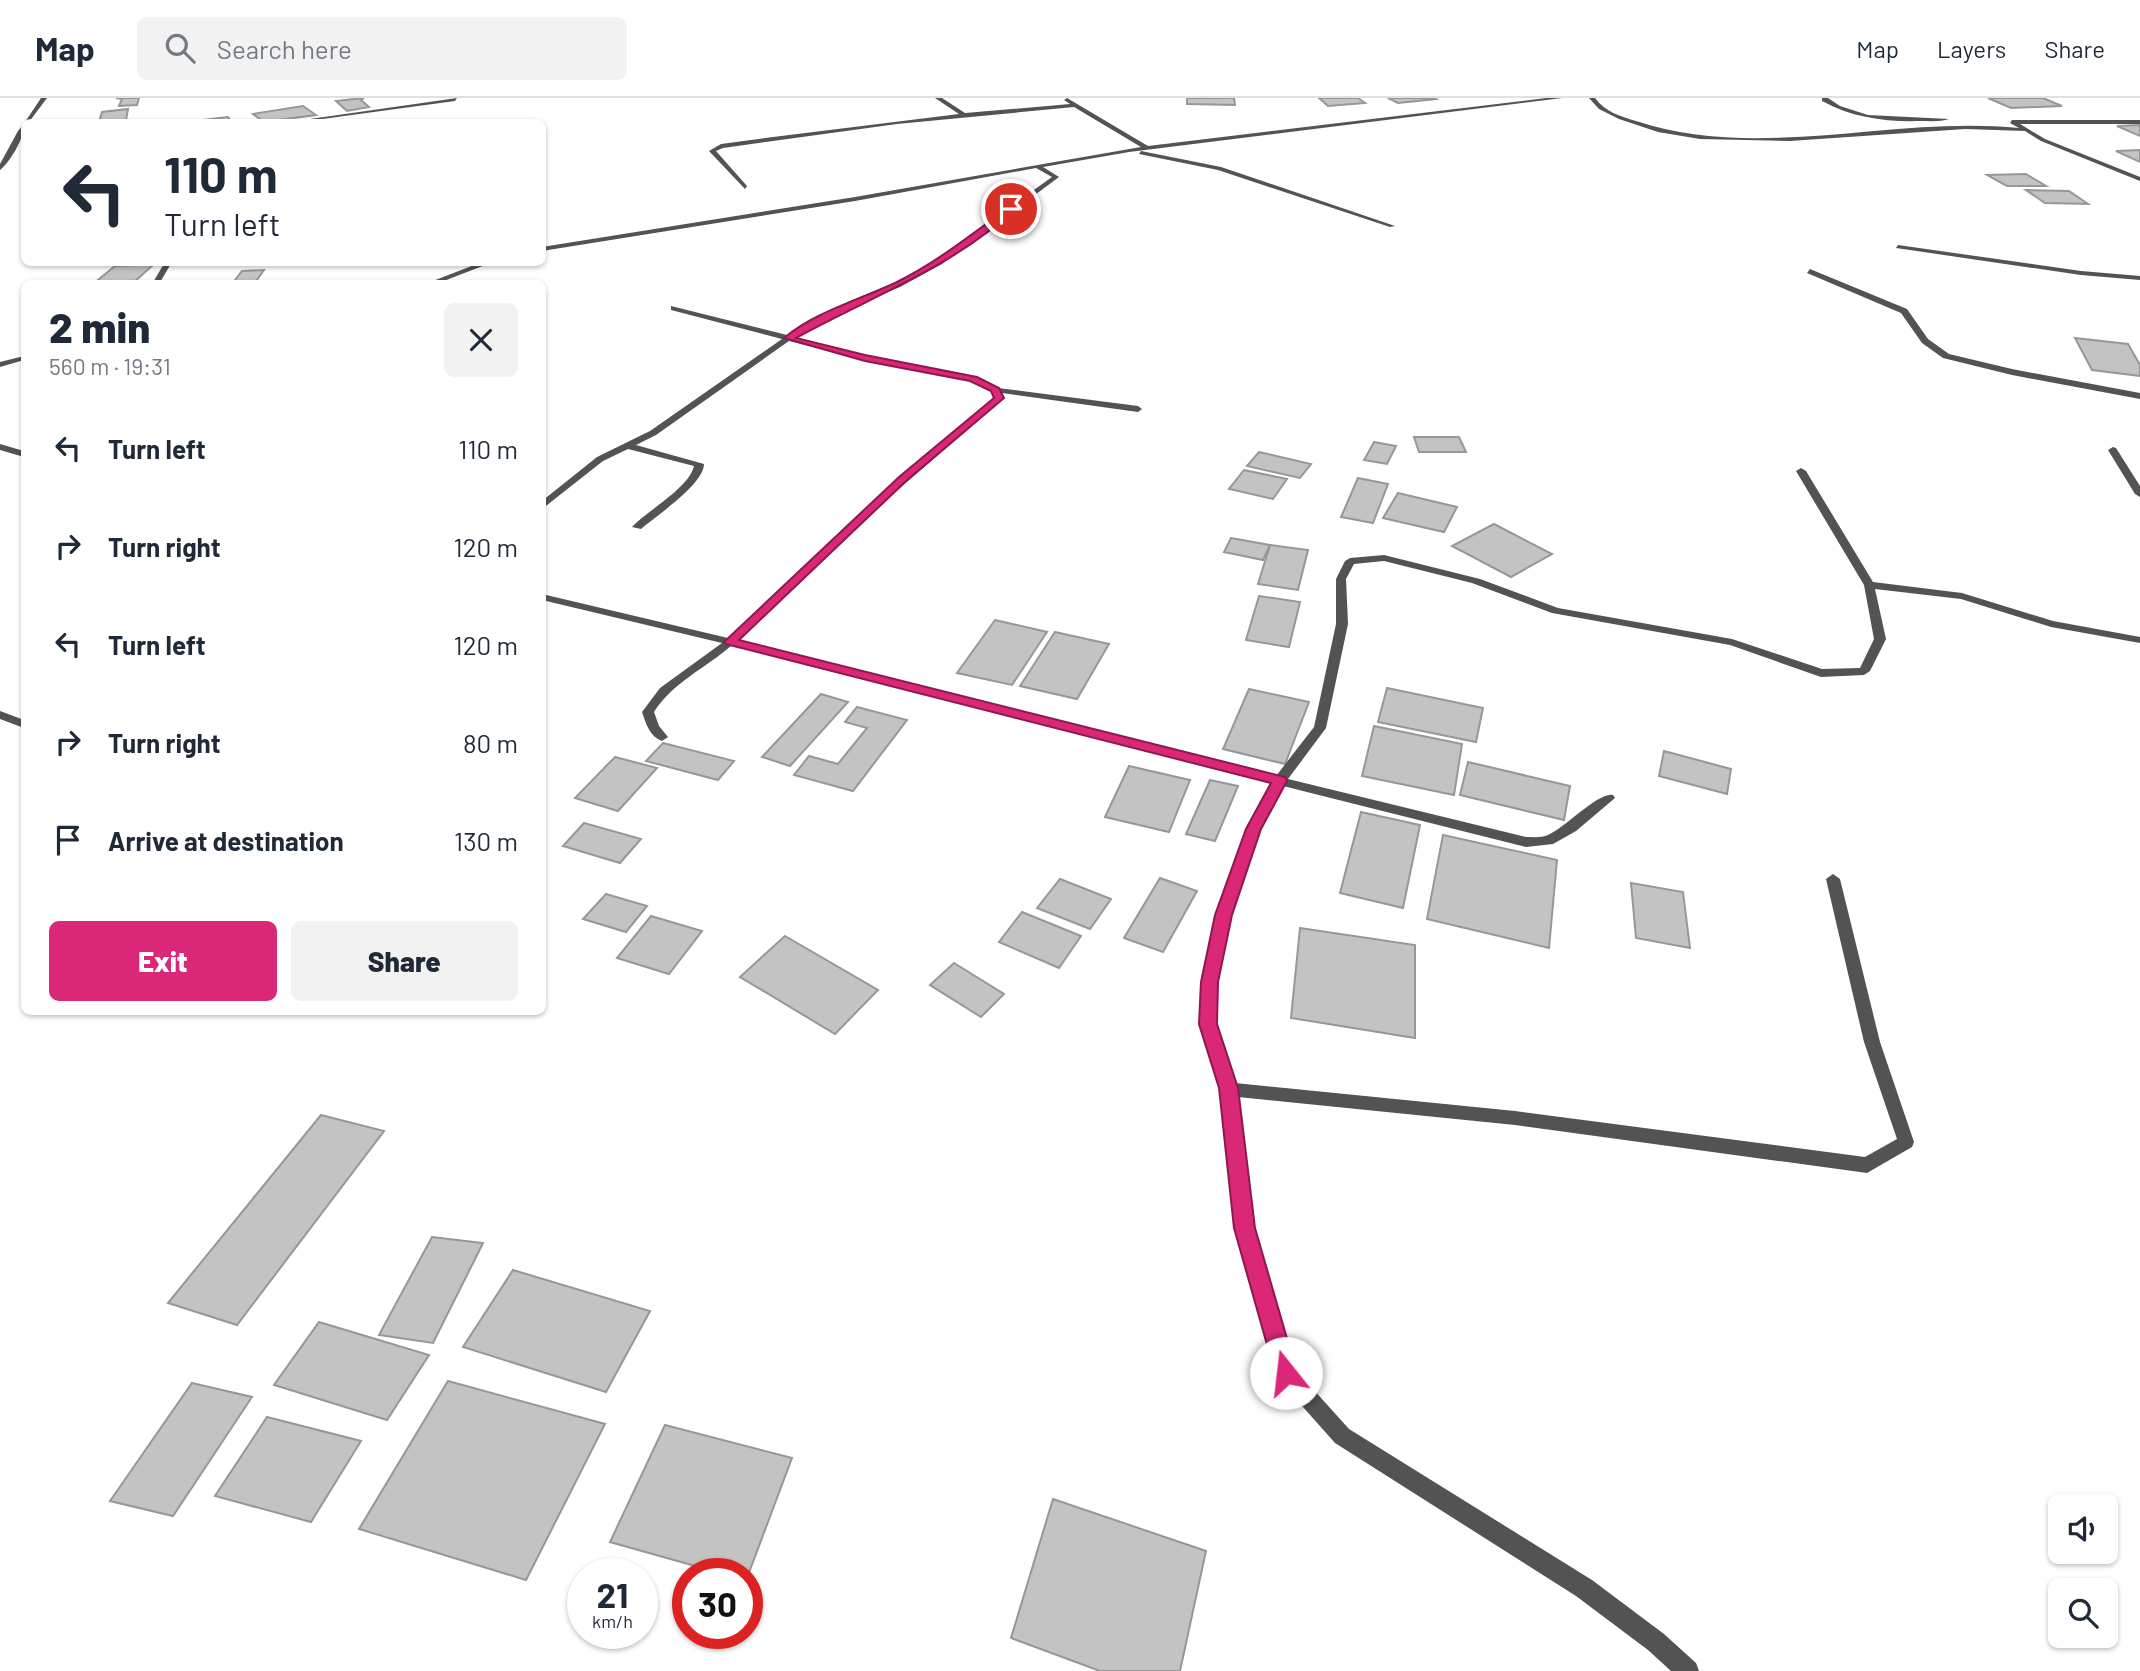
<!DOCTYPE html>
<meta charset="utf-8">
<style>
:root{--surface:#fff;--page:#f2f2f3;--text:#1f2937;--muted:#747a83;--line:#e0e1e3;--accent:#db2777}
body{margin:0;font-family:Barlow,sans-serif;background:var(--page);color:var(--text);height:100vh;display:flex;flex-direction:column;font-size:26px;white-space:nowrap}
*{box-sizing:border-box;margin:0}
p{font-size:23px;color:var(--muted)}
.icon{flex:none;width:38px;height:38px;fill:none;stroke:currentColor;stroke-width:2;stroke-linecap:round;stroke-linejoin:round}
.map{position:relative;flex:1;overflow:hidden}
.drawer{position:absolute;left:21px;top:182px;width:525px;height:735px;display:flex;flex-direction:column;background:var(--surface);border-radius:10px;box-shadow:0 2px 5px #0004}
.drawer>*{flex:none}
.hud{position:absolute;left:21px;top:21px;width:525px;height:147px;border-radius:10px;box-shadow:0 2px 5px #0004;background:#fff;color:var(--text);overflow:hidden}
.buttons{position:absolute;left:2048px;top:1396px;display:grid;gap:14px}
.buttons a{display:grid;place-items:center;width:70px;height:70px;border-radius:10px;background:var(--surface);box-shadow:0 2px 5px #0004;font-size:35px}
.speed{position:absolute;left:567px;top:1460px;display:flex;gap:14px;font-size:35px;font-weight:700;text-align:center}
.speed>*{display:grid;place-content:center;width:91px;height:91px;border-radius:50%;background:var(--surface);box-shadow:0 2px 5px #0004;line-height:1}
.speed small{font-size:18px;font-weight:400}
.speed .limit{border:10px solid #d22;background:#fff;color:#111}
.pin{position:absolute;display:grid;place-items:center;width:60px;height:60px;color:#fff;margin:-30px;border:4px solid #fff;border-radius:50%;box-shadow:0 2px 7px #0007}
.me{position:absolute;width:77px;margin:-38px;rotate:344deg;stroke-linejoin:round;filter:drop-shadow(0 0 5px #0008)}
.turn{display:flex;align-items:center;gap:24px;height:147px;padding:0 28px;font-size:32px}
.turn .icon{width:91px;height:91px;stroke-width:2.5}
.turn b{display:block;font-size:49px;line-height:60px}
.round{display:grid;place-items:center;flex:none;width:74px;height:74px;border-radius:10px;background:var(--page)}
.head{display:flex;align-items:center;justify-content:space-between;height:119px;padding:0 28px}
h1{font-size:42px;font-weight:800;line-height:52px}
.cta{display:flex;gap:14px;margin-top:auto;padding:14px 28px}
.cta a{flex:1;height:80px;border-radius:10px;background:var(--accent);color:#fff;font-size:28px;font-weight:800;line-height:80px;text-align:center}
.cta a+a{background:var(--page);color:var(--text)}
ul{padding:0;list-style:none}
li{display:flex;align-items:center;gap:21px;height:98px;padding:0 28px}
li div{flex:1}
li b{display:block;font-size:26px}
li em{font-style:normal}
header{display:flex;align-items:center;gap:42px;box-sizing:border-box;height:98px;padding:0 35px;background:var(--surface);border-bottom:2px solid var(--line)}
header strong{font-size:33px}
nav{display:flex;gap:38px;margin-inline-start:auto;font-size:24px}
.search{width:490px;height:63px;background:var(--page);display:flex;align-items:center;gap:18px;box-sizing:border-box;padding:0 24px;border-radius:10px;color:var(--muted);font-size:26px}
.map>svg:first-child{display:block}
.building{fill:#c3c3c3;stroke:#979797;stroke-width:2}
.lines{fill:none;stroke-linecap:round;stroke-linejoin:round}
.minor{fill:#535353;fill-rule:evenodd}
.route{fill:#db2777;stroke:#8e194d;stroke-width:2}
</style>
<header>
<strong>Map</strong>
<div class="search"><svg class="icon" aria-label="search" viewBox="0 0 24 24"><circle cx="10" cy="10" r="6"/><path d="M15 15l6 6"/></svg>Search here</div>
<nav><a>Map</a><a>Layers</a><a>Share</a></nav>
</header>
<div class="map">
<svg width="2140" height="1573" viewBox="0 0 2140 1573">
<rect width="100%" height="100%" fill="#fff"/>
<g class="building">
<polygon points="116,0 139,0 137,7 119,8 122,1"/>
<polygon points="364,0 361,2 369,9 347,13 336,3"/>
<polygon points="1187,0 1234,0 1235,7 1187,6"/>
<polygon points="1319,0 1358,0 1365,5 1328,8"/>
<polygon points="1388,0 1434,0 1436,1 1398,5"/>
<polygon points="1988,0 2043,0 2062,8 2011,10"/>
<polygon points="303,8 316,17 264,24 253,16"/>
<polygon points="128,11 126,22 99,24 102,14"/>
<polygon points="228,19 231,24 185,24"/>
<polygon points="2140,27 2140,38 2117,28"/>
<polygon points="2140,52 2140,64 2116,53"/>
<polygon points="2026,76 2046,88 2007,88 1987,77"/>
<polygon points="2026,92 2069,93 2088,106 2045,105"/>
<polygon points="154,166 132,186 93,186 115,168"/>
<polygon points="264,172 254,186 232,186 242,173"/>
<polygon points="2075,240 2128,246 2140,267 2140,278 2092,272"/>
<polygon points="1414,339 1459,339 1466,354 1419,354"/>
<polygon points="1374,344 1396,348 1387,366 1364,362"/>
<polygon points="1259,354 1311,366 1300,380 1247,368"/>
<polygon points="1244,372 1287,381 1273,401 1229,391"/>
<polygon points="1358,380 1388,386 1373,425 1341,419"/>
<polygon points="1398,395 1457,409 1444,434 1383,420"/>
<polygon points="1494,426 1552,456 1511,479 1452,448"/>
<polygon points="1231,440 1270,447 1263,462 1224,454"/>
<polygon points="1270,447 1308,452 1298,492 1258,486"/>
<polygon points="1259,498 1300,504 1289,549 1246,542"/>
<polygon points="995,522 1047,534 1012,587 957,575"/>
<polygon points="1055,534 1109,546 1077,601 1020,588"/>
<polygon points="1387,590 1483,610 1476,644 1378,624"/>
<polygon points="1249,591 1309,604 1285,666 1223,651"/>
<polygon points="821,596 848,604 790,668 762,659"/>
<polygon points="857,609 907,622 853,693 794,677 809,658 838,666 867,630 845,624"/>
<polygon points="1374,628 1462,646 1454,697 1362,678"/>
<polygon points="663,645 734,663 718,682 646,663"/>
<polygon points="1664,653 1731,671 1727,696 1659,678"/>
<polygon points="615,659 657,670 618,713 575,700"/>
<polygon points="1468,664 1570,688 1564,722 1460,697"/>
<polygon points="1129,668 1190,682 1169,734 1105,719"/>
<polygon points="1210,682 1238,688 1215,743 1186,736"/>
<polygon points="1361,714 1420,727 1403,810 1340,795"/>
<polygon points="584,725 641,741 620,765 563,748"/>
<polygon points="1443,737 1557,762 1549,850 1427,821"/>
<polygon points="1160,780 1197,793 1163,854 1124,840"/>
<polygon points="1060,781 1111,801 1090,831 1037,810"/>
<polygon points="1631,785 1683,794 1690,850 1636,840"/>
<polygon points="606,796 647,808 626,834 583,821"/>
<polygon points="1022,814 1081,838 1059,870 999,844"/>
<polygon points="651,818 702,833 669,876 617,860"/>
<polygon points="1300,830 1415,847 1415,940 1291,920"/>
<polygon points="785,838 878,892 835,936 740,879"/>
<polygon points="954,865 1004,896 981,919 930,887"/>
<polygon points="321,1017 384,1033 237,1227 168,1205"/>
<polygon points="432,1139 483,1145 433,1245 379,1237"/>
<polygon points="513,1172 650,1213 606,1294 463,1249"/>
<polygon points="319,1224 429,1257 387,1322 274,1287"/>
<polygon points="448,1283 605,1326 526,1482 359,1431"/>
<polygon points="192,1285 252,1299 173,1418 110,1403"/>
<polygon points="267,1319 361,1343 311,1424 215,1398"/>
<polygon points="665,1327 792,1360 747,1480 747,1475 720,1475 610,1444"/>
<polygon points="1053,1401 1206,1453 1180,1573 1100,1573 1011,1540"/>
</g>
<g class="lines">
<g class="minor">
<polygon points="41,0 47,0 29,24 25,24"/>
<polygon points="457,0 455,3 300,24 289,24"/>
<path d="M935 0H942L965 15 1070 6 1064 2 1067 0 1148 48 1546 0H1562L1129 54 1043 69 1059 79 942 166 900 189 856 207 795 239 866 258 976 279 998 290 1138 308 1142 311 1138 314 1002 295V302L900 390 738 542 1276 678 1314 629 1336 526V481L1345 463 1350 460 1384 457 1480 481 1558 510 1732 541 1822 571 1860 570 1874 541 1864 487 1796 373 1801 370 1806 373 1873 484 1962 495 2053 523 2140 539V545L2051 529 1961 501 1875 491 1886 541 1870 573 1864 577 1821 579 1730 547 1552 515 1472 485 1384 463 1354 466 1346 481 1348 526 1326 630 1288 681 1526 739C1533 739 1542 740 1548 737 1565 730 1598 694 1613 697L1615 700 1576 733 1553 746 1526 749 1283 688 1260 731 1231 817 1218 884 1216 926 1235 985 1515 1013 1865 1059 1897 1041 1864 944 1826 781 1833 776 1840 781 1880 944 1914 1044 1912 1049 1867 1075 1515 1027 1238 999 1253 1130 1294 1270 1349 1331 1592 1482 1664 1536 1696 1565 1699 1573H1671L1648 1552 1576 1498 1335 1345 1279 1282 1235 1130 1221 991 1200 926 1202 884 1217 817 1246 731 1271 685 832 571 732 547C706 570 673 584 654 614L659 628 668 639 662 643C650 639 646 626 642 614L660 590 722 545 542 502V496L728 540 894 386 994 299 992 293 971 283 865 262 789 243 656 337 636 347 704 366C704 386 656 418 641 431L632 429C648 412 689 390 694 368L628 351 603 363 542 411V403L597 359 650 333 782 241 671 212V208L787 237 850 203 894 185 936 162 1052 79 1036 70 855 103 542 153V149L855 99 1141 49 1074 9 897 26 723 50 716 53 747 88 745 91 709 53 721 46 765 40 959 16Z"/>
<path d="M1589 0H1595C1605 14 1620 18 1636 23 1761 64 1892 17 2019 30L2010 25 2012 22H2140V26H2020L2045 41 2140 79V83L2041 43 2025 33 1965 31 1790 43 1700 41 1658 34 1619 21 1599 11Z"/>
<path d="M1822 0H1828L1840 8 1868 17 1949 21C1941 24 1930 23 1921 23 1886 24 1853 20 1822 3Z"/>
<path d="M24 26C25 39 10 64 0 72V66L18 33Z"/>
<polygon points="1141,53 1221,69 1395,128 1390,129 1218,72 1139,56"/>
<polygon points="1898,147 2081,173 2140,178 2140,182 2081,177 1896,150"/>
<polygon points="165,164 172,164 159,186 152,186"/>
<polygon points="482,164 493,164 436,186 425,186"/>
<polygon points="1810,171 1907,211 1928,241 1949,256 2012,271 2140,295 2140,301 2012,277 1943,260 1922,245 1901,215 1807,175"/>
<polygon points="24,258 24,262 0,269 0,264"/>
<polygon points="0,346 24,353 24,359 0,352"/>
<polygon points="2113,349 2116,350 2140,388 2140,399 2135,396 2108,352"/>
<polygon points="0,613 24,622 24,630 0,621"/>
</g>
</g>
<path class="route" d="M1008 110 1015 111C952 170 870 199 796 240L865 257 977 279 999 290 1004 300 906 383 739 542 1285 679 1287 683 1261 731 1232 817 1218 884 1217 926 1238 990 1255 1130 1297 1275 1294 1283 1286 1286 1278 1283 1275 1275 1234 1130 1219 990 1199 926 1201 884 1215 817 1246 731 1271 685 726 546 724 544 899 379 994 300 991 293 970 283 865 263 784 240C815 214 859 202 895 185 936 165 972 136 1008 110Z"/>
</svg>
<div class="buttons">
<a><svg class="icon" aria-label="sound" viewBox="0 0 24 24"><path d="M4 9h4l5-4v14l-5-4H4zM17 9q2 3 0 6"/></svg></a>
<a><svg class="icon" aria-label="search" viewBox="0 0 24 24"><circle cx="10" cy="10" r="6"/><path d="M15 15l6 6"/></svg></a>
</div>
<div class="speed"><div>21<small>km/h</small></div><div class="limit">30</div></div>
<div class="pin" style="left:1011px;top:111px;background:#d93025"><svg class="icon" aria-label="arrive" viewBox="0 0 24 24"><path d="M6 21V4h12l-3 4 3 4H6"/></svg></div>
<svg class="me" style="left:1286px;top:1275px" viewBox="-20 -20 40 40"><circle r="19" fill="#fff"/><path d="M0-13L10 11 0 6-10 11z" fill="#db2777"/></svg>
<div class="hud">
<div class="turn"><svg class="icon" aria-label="left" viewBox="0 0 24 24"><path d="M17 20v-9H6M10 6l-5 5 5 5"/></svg><div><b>110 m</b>Turn left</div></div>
</div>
<section class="drawer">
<div class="head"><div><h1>2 min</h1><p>560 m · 19:31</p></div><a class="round"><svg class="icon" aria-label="close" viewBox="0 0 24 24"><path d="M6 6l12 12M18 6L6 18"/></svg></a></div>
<ul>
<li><svg class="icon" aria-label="left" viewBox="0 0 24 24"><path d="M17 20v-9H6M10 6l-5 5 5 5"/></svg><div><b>Turn left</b></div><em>110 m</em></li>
<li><svg class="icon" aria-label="right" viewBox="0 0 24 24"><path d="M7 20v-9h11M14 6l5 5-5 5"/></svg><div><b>Turn right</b></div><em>120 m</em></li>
<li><svg class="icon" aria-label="left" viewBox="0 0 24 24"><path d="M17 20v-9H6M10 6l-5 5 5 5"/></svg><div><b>Turn left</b></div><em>120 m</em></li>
<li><svg class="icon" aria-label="right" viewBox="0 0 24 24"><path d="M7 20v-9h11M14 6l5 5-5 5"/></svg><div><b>Turn right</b></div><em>80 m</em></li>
<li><svg class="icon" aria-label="arrive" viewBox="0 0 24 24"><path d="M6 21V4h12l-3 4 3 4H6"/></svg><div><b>Arrive at destination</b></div><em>130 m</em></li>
</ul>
<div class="cta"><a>Exit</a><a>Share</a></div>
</section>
</div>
